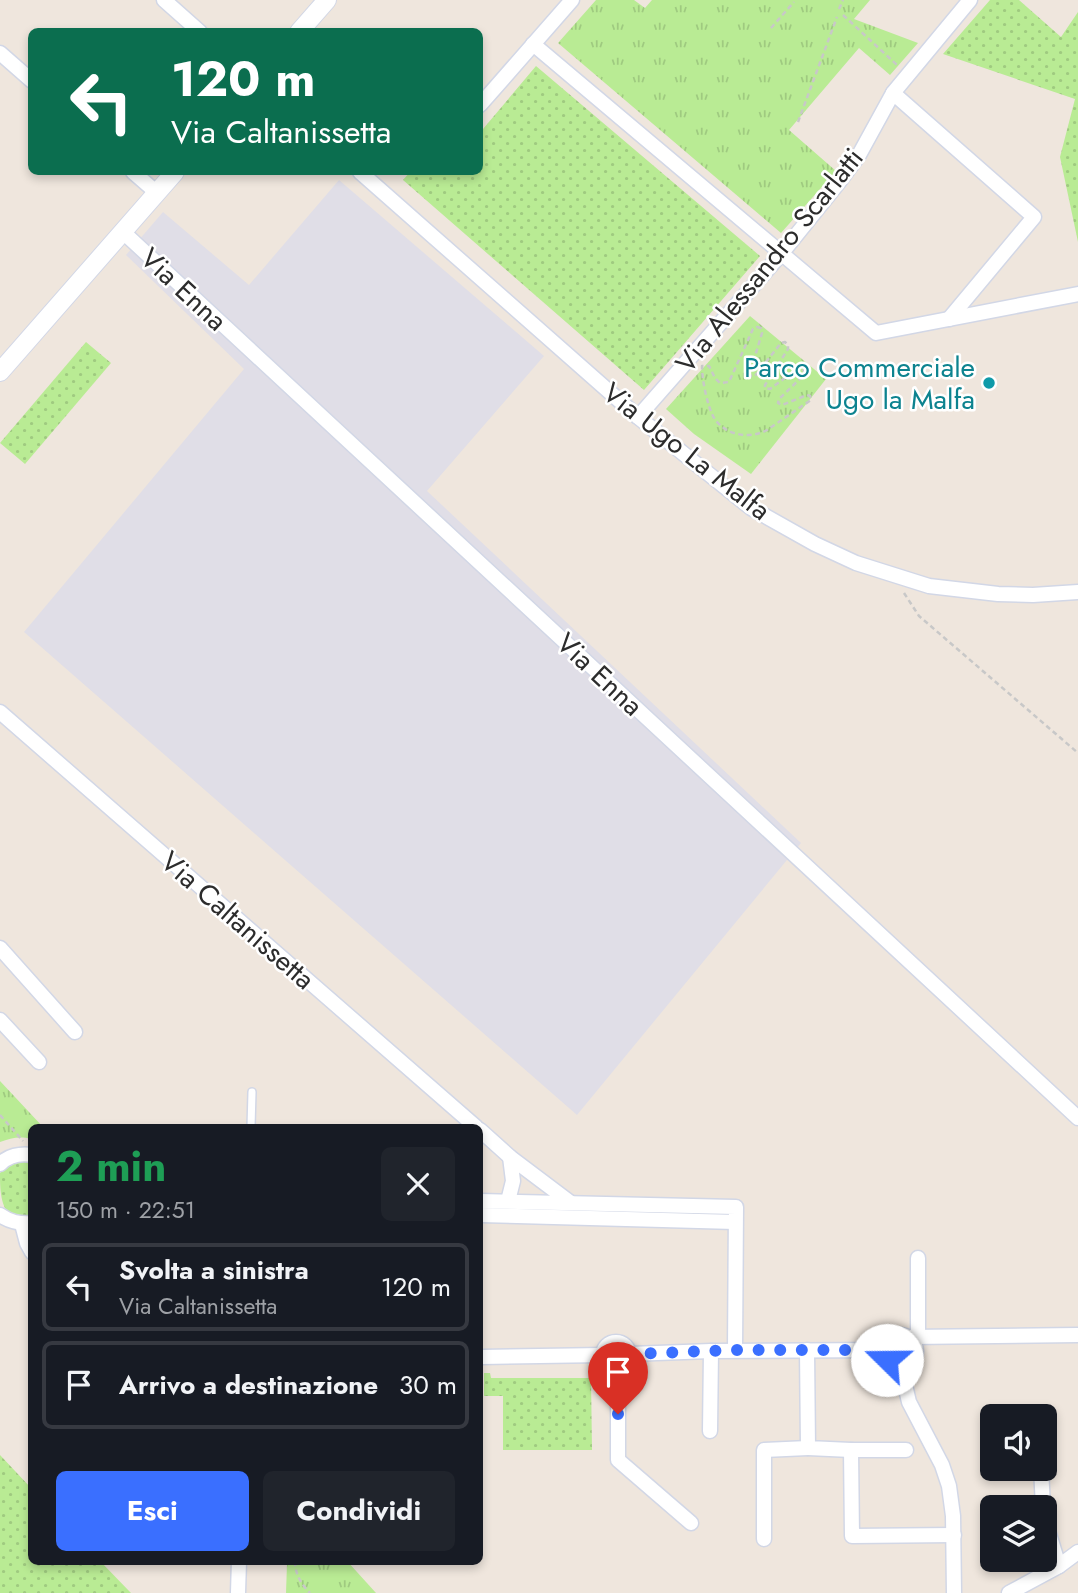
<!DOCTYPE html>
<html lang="it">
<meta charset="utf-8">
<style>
:root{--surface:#171b24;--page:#20242c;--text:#f1f3f6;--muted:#9ea1a6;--line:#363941;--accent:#3a6fff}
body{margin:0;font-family:Jost,sans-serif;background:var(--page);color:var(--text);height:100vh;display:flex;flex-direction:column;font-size:26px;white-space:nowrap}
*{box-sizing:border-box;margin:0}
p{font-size:23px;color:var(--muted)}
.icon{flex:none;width:38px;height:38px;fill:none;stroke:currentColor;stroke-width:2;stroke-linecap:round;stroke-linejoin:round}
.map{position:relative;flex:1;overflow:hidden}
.panel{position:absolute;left:28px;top:1124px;width:455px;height:441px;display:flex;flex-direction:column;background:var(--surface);border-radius:10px;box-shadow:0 4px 10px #0003}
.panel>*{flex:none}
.top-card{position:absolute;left:28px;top:28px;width:455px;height:147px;border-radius:10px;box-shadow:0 4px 10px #0003;background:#0b6e4f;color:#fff;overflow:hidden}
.controls{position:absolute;left:980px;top:1404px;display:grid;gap:14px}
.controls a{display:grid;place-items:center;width:77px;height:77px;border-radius:10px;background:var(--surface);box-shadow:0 4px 10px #0003;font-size:35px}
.pin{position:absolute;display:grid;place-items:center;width:60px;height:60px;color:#fff;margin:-72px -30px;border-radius:50% 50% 50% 0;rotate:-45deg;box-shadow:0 0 7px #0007}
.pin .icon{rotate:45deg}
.me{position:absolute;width:77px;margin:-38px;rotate:292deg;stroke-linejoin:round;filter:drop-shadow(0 0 5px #0008)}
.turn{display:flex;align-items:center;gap:24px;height:147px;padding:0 28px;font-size:32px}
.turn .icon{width:91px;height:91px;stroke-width:2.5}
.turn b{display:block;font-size:49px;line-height:60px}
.round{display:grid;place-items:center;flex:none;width:74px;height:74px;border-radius:10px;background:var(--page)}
.headline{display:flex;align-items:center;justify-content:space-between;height:119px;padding:0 28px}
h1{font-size:42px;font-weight:700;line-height:52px;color:#1e9e55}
.cta{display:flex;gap:14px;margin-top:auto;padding:14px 28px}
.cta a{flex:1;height:80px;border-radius:10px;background:var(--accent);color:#fff;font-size:28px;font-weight:700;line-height:80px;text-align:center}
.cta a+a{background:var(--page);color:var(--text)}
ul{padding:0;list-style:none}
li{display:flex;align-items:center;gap:21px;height:88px;margin:0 14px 10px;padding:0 14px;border:4px solid var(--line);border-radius:10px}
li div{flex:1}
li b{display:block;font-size:26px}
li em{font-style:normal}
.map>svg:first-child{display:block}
.industrial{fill:#e0dee7}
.grass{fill:url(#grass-dots)}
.park{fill:url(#park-tufts)}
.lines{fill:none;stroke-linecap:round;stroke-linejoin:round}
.service-casing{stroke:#d2d7e6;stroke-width:10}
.minor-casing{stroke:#d2d7e6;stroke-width:17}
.tertiary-casing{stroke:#d2d7e6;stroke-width:20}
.path{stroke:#c8c8c8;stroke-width:2.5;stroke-dasharray:5 3.5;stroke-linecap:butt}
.service{stroke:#fff;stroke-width:7}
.minor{stroke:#fff;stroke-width:14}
.tertiary{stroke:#fff;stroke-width:18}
.route{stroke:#3a6fff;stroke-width:12;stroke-dasharray:0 21.6}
.culture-dot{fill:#0f9aa8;stroke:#fff;stroke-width:2.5}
.labels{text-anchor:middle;stroke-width:5;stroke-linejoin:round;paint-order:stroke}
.street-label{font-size:28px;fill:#2c2c2c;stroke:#fff}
.culture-label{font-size:28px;fill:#0d838f;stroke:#fff;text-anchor:end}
</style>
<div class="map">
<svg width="1078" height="1593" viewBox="0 0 1078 1593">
<defs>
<pattern id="grass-dots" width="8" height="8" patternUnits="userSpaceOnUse" patternTransform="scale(1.75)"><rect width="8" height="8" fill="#b9eb94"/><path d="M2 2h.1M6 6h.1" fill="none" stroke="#9fca80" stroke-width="1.8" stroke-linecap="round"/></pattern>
<pattern id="park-tufts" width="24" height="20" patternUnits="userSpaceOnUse" patternTransform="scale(1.75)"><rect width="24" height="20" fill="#b9eb94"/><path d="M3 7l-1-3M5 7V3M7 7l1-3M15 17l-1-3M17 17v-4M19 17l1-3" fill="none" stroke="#9fca80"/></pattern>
</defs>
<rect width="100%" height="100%" fill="#efe6dd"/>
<polygon class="industrial" points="339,180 544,356 427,491 801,843 577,1115 24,632 244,369 126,255 163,212 249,285"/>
<g class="grass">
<polygon points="990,0 1019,0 1061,37 1078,12 1078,242 1060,157 1075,99 943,54"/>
<polygon points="536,66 760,256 644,390 403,180 410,172 480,172 480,126 483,129"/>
<polygon points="86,342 111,363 25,464 0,443"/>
<path d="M27 1160 31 1162V1217C26 1216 18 1217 13 1216 0 1210 0 1187 0 1173 8 1164 15 1161 27 1160Z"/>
<polygon points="484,1373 490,1373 491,1378 591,1378 592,1450 503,1450 503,1396 484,1396"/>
<polygon points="0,1455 31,1488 32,1561 100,1561 131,1593 0,1593"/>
</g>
<g class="park">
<polygon points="596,0 634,0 645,8 652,0 870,0 854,19 918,43 890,75 859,48 789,130 836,171 781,233 558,43"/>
<polygon points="750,316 826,379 751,474 694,434 666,409"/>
<path d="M0 1081 43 1127H32L31 1139C20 1136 11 1138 0 1142Z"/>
<polygon points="290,1561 347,1561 376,1593 286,1593 287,1564"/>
</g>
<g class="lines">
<defs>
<polyline id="service" points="251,1127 252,1092"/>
<g id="minor">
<polyline points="164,0 200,32"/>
<polyline points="533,44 876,333 1078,294"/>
<polyline points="0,53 32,81"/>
<polyline points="893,93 1034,217 949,319"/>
<polyline points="480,105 572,0"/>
<polyline points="133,172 156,192"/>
<polyline points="360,172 638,417 751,508 815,544 856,563 929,586 998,594 1033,595 1078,592"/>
<polyline points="122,231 1078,1118"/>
<polyline points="638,417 781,254 839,182 859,155 893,93 970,0"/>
<polyline points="0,712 476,1127"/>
<polyline points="0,948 75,1032"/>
<polyline points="0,1020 39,1062"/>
<polyline points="480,1130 510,1157 571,1203"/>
<path d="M0 1164C8 1156 20 1153 32 1155"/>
<polyline points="480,1201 736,1207 735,1350"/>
<polyline points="508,1201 513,1181 510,1157"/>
<path d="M0 1215C10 1222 19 1224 32 1223"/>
<polyline points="480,1215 735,1222"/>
<polyline points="22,1224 27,1243 32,1252"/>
<polyline points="918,1258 918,1337"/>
<circle cx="900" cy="1351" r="16"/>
<polyline points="910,1337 1078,1335"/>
<circle cx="616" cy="1355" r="13"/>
<polyline points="807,1350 808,1448 851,1450 906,1450"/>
<polyline points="630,1354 711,1351"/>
<polyline points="481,1357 603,1355"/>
<polyline points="618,1368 618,1460 691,1523"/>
<polyline points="901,1368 909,1402 942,1465 949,1486 953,1516 954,1593"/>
<polyline points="710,1431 711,1351 884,1350"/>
<polyline points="851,1450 852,1536 954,1535"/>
<polyline points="1041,1468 1043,1507"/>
<polyline points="1045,1521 1059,1566"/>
<polyline points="764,1539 764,1450 808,1448"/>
<polyline points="238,1593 239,1561"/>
<polyline points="1009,1593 1059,1566 1078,1552"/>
</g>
<g id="tertiary">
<polyline points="299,32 327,0"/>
<polyline points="0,372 175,172"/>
</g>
</defs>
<use href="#service" class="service-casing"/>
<use href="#minor" class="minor-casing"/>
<use href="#tertiary" class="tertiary-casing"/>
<g class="path">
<polyline points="839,9 843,0"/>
<polyline points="843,15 897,65"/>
<polyline points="771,28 794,2"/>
<polyline points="798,122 837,17"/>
<path d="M757 327 761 328 762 333 750 373V376H755L781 343 785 342 788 345V349L765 385V388L770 389 797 369 801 368 804 371V375L779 399 778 403 782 405 807 395 810 396 811 400 767 430C749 440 723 435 713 416 707 404 702 380 702 366H709L715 378 720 383 729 382 753 329Z"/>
<polyline points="904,593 919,616 1078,753"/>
<polyline points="0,1115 23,1141"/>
<path d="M295 1561C295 1574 301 1584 310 1593"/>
</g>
<use href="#service" class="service"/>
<use href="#minor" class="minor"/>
<use href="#tertiary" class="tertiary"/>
</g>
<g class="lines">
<polyline class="route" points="618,1414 618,1368 625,1365 630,1354 735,1350 884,1350 887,1360"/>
</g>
<circle class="culture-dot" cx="989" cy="383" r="7"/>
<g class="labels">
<g class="street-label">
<text transform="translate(769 260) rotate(-51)" y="10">Via Alessandro Scarlatti</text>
<text transform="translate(184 289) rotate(43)" y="10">Via Enna</text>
<text transform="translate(687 451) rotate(38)" y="10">Via Ugo La Malfa</text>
<text transform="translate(600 674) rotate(43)" y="10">Via Enna</text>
<text transform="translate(238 920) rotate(41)" y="10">Via Caltanissetta</text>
</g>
<g class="culture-label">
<text x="975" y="377">Parco Commerciale<tspan x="975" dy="32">Ugo la Malfa</tspan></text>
</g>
</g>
</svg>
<div class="controls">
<a><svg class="icon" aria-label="sound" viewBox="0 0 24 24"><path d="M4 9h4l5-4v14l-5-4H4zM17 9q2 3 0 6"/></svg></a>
<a><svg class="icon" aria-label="layers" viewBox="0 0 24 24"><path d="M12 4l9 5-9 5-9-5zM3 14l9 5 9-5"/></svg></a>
</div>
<div class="pin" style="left:618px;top:1414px;background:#d93025"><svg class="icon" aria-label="arrive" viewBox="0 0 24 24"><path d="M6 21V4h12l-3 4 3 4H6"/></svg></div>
<svg class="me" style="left:887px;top:1360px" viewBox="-20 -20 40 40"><circle r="19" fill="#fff"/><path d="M0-13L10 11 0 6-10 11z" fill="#3a6fff"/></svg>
<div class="top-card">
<div class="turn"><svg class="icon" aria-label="left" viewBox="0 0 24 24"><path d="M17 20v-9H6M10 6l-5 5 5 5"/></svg><div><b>120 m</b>Via Caltanissetta</div></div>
</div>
<section class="panel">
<div class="headline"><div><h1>2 min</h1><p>150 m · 22:51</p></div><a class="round"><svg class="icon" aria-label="close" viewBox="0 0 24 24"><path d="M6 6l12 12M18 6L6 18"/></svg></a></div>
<ul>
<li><svg class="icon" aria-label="left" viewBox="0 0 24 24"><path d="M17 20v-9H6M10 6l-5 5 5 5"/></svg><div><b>Svolta a sinistra</b><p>Via Caltanissetta</p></div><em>120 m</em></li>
<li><svg class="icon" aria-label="arrive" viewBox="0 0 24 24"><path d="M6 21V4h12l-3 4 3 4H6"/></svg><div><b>Arrivo a destinazione</b></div><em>30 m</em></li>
</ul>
<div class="cta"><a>Esci</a><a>Condividi</a></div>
</section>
</div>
